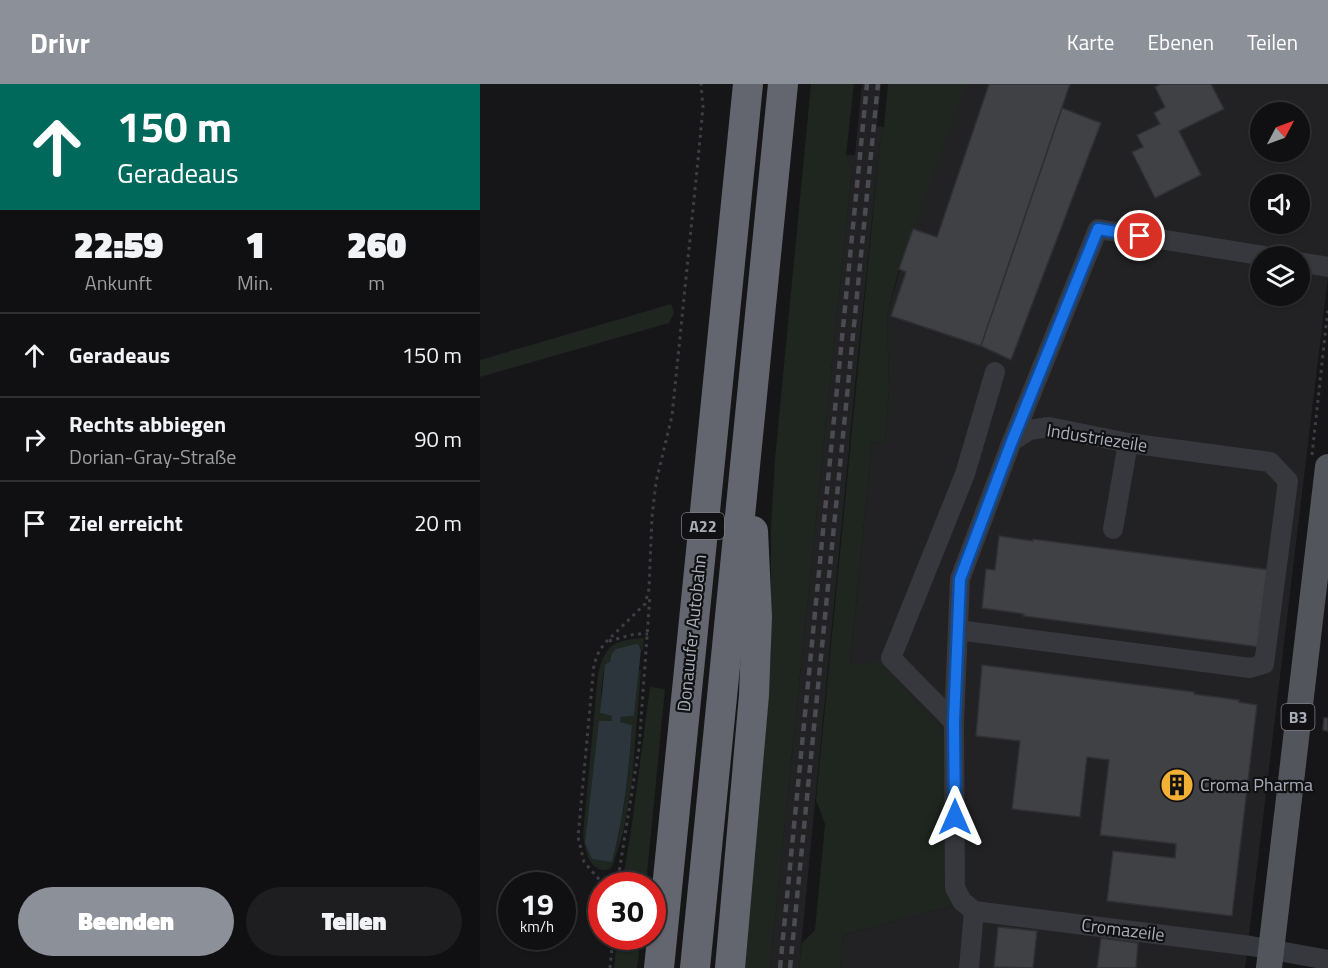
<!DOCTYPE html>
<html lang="de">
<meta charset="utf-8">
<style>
:root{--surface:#101012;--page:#1e1e20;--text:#f1f3f6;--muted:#9c9d9f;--line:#303032;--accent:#8c9099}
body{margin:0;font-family:"Titillium Web",sans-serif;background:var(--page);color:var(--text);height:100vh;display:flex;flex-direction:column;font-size:22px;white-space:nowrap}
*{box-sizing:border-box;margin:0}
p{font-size:20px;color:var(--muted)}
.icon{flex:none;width:33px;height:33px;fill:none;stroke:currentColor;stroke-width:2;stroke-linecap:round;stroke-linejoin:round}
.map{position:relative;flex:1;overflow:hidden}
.sheet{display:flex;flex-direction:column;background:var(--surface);width:480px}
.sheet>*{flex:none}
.hud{background:#00695c;color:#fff;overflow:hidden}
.needle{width:39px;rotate:49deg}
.controls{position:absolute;left:770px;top:18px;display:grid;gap:12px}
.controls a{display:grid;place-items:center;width:60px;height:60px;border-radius:50%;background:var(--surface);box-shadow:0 2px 4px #0004,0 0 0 2px var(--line);font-size:30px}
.speed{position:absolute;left:18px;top:788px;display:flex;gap:12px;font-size:30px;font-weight:700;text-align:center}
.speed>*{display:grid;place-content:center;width:78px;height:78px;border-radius:50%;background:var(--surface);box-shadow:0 2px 4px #0004,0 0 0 2px var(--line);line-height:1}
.speed small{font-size:15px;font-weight:400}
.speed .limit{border:9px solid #d22;background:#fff;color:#111}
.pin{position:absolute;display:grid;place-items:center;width:51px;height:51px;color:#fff;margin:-26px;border:3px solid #fff;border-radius:50%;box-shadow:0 2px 6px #0007}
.me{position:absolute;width:66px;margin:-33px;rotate:0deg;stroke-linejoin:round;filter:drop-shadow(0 0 4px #0008)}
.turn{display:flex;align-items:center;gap:21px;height:126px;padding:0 18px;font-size:27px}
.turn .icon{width:78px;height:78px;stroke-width:2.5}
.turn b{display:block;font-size:42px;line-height:51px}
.eta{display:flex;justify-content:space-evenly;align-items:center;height:102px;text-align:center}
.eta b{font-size:36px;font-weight:800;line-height:42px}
.primary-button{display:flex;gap:12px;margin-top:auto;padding:12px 18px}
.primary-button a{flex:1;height:69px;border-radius:36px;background:var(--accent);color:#fff;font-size:24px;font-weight:800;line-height:69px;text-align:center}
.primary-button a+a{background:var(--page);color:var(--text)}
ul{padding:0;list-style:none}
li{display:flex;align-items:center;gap:18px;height:84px;padding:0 18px;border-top:2px solid var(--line)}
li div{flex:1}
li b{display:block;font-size:22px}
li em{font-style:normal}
header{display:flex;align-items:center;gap:36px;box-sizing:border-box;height:84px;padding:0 30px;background:var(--accent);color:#fff}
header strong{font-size:28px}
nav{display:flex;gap:33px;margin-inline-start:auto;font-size:21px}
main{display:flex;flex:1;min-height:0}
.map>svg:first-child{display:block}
.built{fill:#222225;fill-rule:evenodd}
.green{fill:#1e261f}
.water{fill:#2c353c}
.building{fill:#404145;stroke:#303034;stroke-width:1.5}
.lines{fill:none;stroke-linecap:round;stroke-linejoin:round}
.path{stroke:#3d3f44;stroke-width:3;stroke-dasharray:3 4.5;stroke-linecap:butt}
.minor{stroke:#37383d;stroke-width:20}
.major{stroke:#53555c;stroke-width:26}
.highway{stroke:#63666e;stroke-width:30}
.rail{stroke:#4a4c52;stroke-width:4.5;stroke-dasharray:8 6;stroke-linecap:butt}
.route-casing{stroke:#114b97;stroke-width:15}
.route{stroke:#1a73e8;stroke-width:10}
.labels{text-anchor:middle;stroke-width:4.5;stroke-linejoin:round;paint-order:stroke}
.shield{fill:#111113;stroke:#7b7e86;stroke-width:1.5}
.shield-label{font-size:16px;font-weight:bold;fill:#a8adb8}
.street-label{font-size:18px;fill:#a8adb8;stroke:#111113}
.poi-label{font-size:18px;fill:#a8adb8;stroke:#111113;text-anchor:start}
</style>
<header>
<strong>Drivr</strong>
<nav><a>Karte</a><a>Ebenen</a><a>Teilen</a></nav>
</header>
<main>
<section class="sheet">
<div class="hud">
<div class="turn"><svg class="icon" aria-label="ahead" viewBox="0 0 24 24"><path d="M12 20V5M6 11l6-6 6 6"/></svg><div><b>150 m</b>Geradeaus</div></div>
</div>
<div class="eta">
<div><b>22:59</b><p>Ankunft</p></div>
<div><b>1</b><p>Min.</p></div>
<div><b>260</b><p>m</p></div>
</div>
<ul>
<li><svg class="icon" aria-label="ahead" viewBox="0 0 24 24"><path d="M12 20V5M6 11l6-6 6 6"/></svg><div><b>Geradeaus</b></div><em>150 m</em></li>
<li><svg class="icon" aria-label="right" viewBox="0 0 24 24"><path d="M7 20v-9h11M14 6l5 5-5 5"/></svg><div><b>Rechts abbiegen</b><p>Dorian-Gray-Straße</p></div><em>90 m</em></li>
<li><svg class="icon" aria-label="arrive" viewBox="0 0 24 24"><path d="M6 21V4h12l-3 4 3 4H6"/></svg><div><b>Ziel erreicht</b></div><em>20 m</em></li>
</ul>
<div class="primary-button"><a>Beenden</a><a>Teilen</a></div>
</section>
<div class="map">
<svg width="848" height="884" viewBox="0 0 848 884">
<rect width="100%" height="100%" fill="#161618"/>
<g class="built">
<polygon points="382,0 401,0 397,42 404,43 400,58 377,281 319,884 290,884 372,85 366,71 375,71"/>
<path d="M472 0H848V193L765 884H360L363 851 472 822 465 793 464 753 370 582 392 358 405 360 409 303 407 232ZM780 28H819V68H780ZM780 100H819V140H780ZM780 172H819V212H780Z"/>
</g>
<g class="green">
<polygon points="331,0 374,0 366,71 372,85 290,884 258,884 278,721 291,572 291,444 295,375"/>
<polygon points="408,0 486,0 433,145 419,185 407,232 409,303 405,360 392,358 370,581 399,577 460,644 466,656 465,793 472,822 363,851 360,884 319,884 322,859 335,846 345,740 336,716 400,58 404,43"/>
<polygon points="191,220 194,229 189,239 0,293 0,276"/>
<path d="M164 554 163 567 159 561 131 571 130 578 125 580 121 606 122 630 132 632V637L119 638 132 777C145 731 149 688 152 641L140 638 141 633 154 632 159 586H161L152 698 143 749 133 781 130 785C109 791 105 765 103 750L118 590C125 560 135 556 164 554Z"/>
<polygon points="170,603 185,605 166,801 142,801 152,740"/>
<polygon points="137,852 161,852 157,884 134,884"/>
</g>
<path class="water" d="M156 560 159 561 161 566 154 632 141 633 140 638 152 641C149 688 144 732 132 778L112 775 105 759 119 637H132V632L120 629 125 580 130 578 131 571 136 565Z"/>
<g class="building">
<polygon points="509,0 590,0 501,262 411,232 426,188 419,185 433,145 457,153"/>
<polygon points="681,0 731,0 744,25 699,47 721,91 675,114 652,68 663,63 657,51 680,40 674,29 685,23 675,3"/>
<polygon points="582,24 621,39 531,276 501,262"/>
<polygon points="519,452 553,457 553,455 790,486 780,563 543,532 544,530 502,524 506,485 515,486"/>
<polygon points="502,581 714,608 714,610 759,616 759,618 777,621 752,832 627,817 633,767 695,774 696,760 620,751 629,676 607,673 600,733 532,725 540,657 496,652"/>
<polygon points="844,634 848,634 848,647 843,646"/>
<polygon points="518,843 557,847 553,884 514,883"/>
<polygon points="621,854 658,859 656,884 617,884"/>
</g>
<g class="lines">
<g class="path">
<polyline points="832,371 848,224"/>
<polyline points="129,557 155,550 168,550"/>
<polyline points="124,801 104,778 98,753 114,580 119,567 126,558 165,520 169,505 172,433 176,398 192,332 218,76 223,23 221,0"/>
<polyline points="137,801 159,664 170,511"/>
<polyline points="130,884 133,852"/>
</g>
<g class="minor">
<polyline points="819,178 848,183"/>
<polyline points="532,357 618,145 785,172"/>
<polyline points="633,445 648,359"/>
<polyline points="478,546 770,584 784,580 808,397 790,378 648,359 569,343 549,346 532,357 480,495 474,638 475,804 482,817 494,827"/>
<polyline points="474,638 411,574 485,390 515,288"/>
<polyline points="494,827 771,862 848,876"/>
<polyline points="489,884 494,827"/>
</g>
<polyline class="major" points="789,884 848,383"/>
<g class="highway">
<polyline points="179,884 268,0"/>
<polyline points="215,884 303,0"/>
<polyline points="250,884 274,611 277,533 273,447"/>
</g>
<g class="rail">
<polyline points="300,884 387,0"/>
<polyline points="310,884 398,0"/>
</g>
</g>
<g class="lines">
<defs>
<polyline id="route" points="475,733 474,638 480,495 532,357 618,145 660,152"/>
</defs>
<use href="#route" class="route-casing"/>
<use href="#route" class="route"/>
</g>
<defs>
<symbol id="building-disc" viewBox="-11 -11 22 22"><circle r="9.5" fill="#f2b134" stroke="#111113"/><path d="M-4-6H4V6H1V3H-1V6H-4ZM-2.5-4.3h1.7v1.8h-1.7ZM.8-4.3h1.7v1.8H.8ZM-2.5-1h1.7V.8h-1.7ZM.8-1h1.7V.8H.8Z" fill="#111"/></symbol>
</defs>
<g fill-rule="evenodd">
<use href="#building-disc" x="678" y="682" width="38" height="38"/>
</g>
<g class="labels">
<g class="shield">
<rect x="202" y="429" width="42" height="26" rx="4.5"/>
<rect x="801.5" y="620" width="33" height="26" rx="4.5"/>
</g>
<g class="shield-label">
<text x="223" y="448">A22</text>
<text x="818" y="639">B3</text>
</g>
<g class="street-label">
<text transform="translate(617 354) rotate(9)" y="6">Industriezeile</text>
<text transform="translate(212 549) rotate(-84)" y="6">Donauufer Autobahn</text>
<text transform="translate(643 846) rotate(7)" y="6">Cromazeile</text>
</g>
<g class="poi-label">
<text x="720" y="707">Croma Pharma</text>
</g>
</g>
</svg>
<div class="controls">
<a><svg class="needle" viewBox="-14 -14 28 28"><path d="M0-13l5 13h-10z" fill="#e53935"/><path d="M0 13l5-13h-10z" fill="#9c9d9f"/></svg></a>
<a><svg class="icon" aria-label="sound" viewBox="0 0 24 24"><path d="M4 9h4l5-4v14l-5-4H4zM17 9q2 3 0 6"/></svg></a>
<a><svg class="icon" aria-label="layers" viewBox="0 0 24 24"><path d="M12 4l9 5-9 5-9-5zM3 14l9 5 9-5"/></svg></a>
</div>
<div class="speed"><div>19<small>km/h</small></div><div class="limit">30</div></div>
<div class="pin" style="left:660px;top:152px;background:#d93025"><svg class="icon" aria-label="arrive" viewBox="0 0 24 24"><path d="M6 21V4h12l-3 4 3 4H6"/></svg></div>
<svg class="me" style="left:475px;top:733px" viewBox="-20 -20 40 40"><path d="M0-17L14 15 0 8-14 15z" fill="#1a73e8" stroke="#fff" stroke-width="4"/></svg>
</div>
</main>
